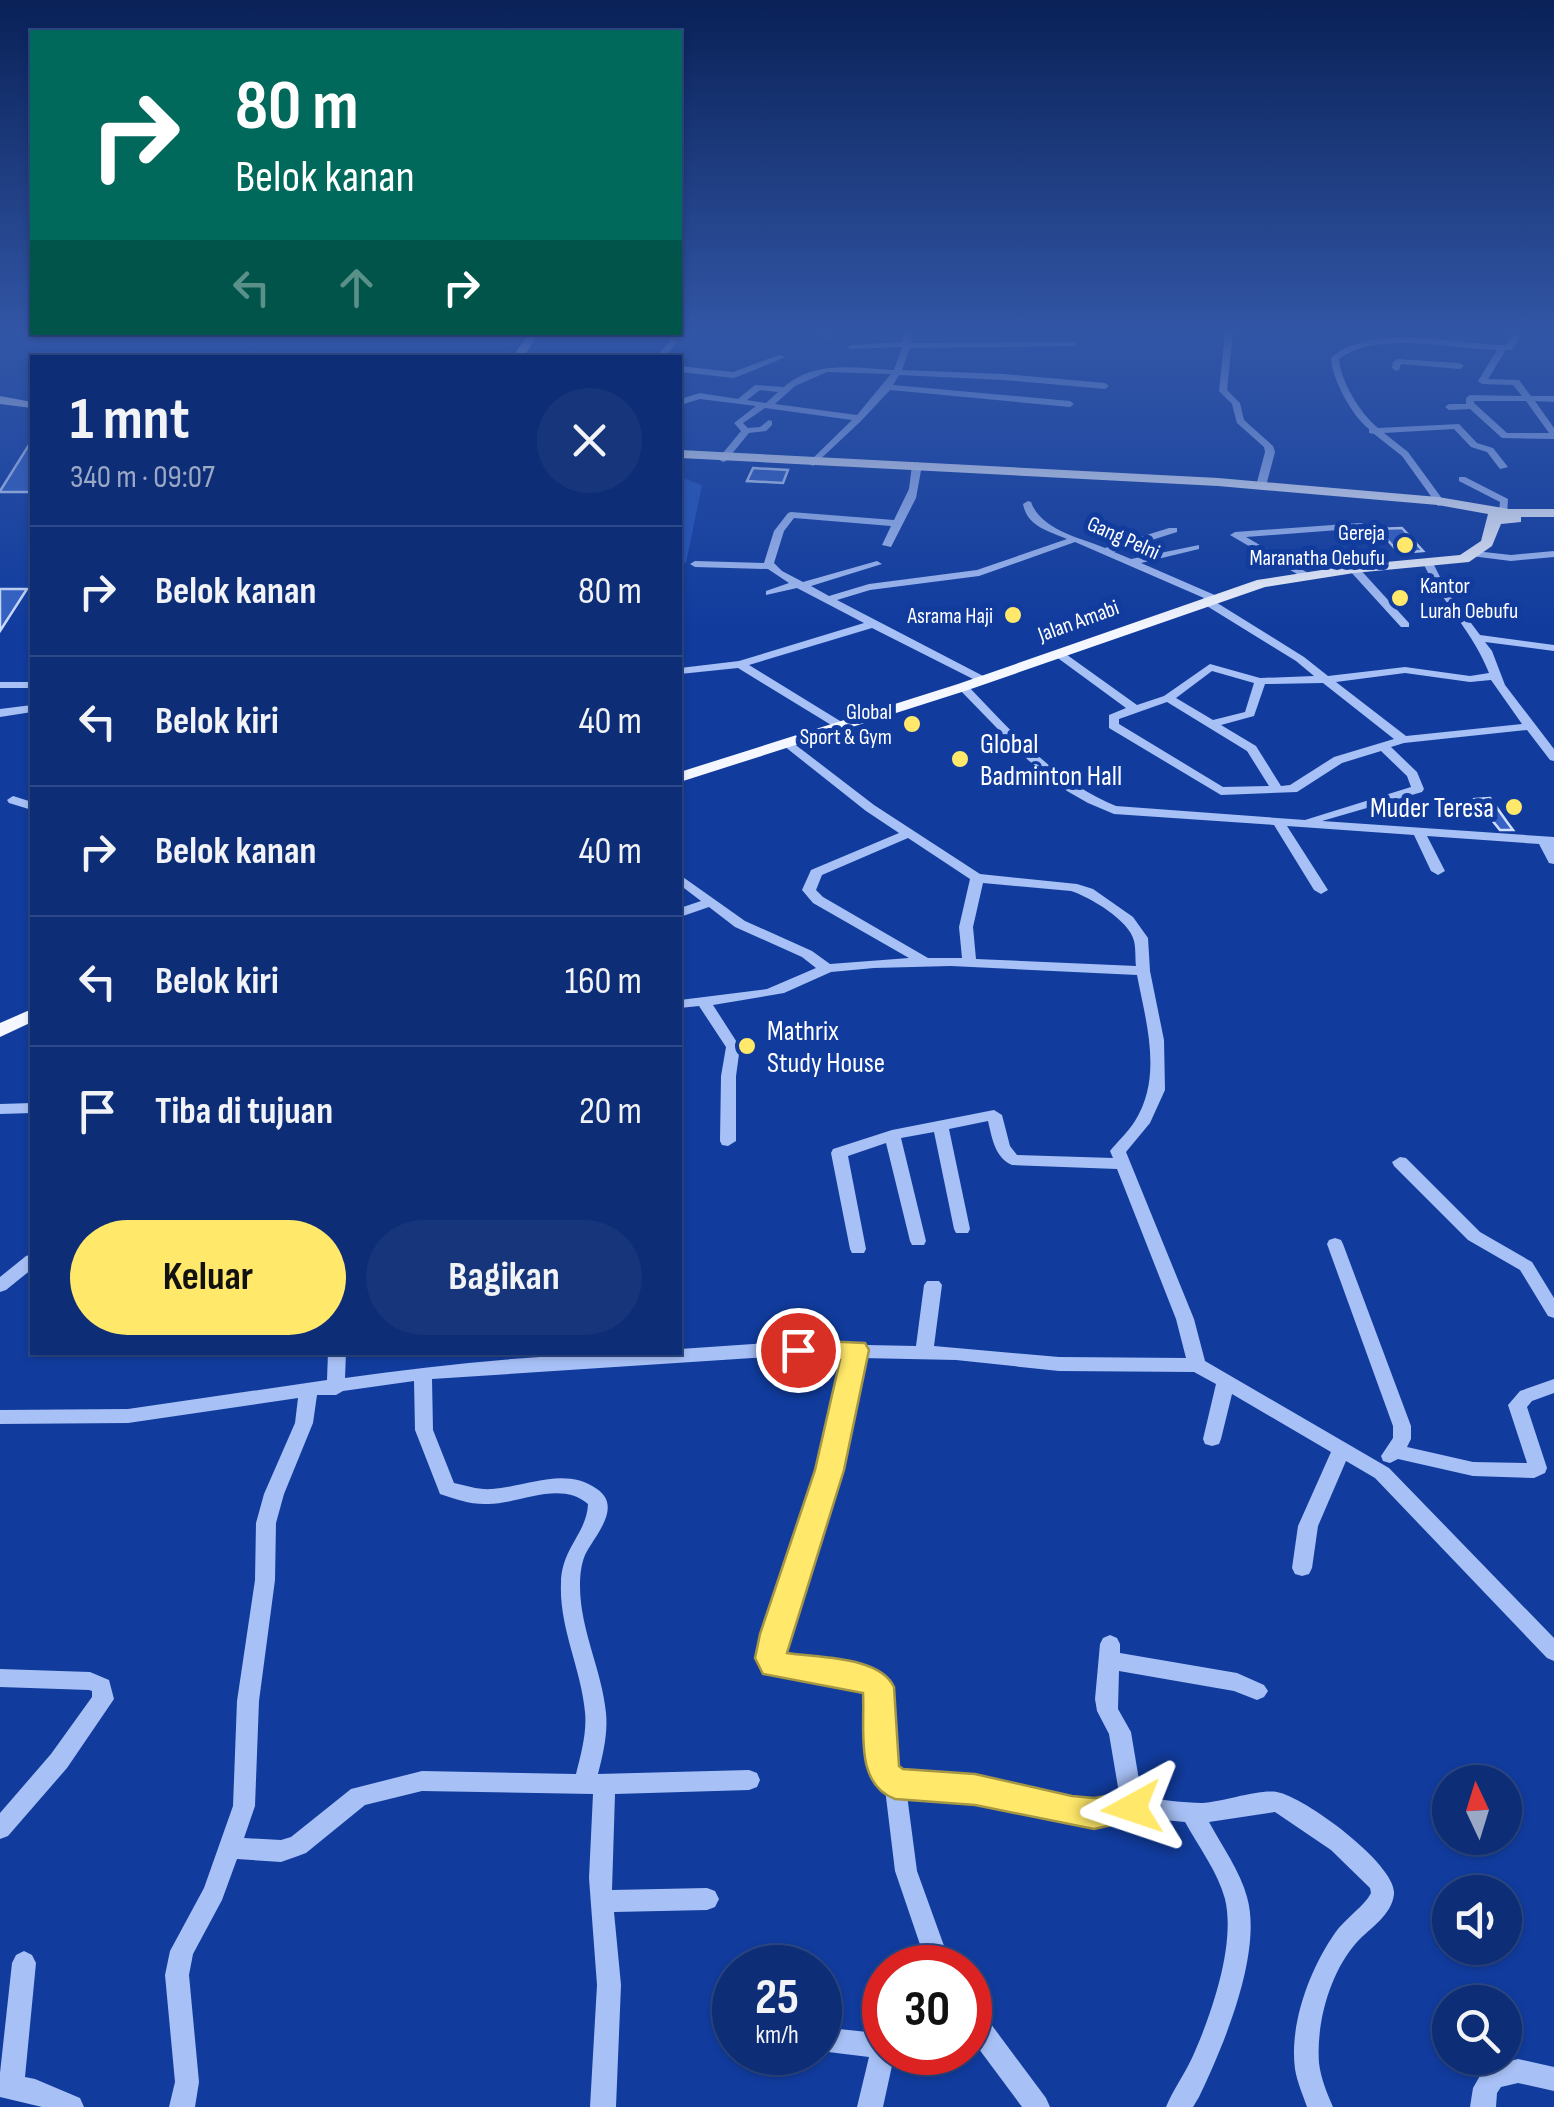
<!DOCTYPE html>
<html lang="id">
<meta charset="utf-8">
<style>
:root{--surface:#0d2d76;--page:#16357b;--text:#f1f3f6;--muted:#9aa8c5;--line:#2d4988;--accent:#ffe86a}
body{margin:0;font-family:"Sofia Sans Condensed",sans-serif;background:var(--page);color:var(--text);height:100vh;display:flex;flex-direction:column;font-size:38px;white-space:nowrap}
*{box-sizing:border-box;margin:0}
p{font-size:32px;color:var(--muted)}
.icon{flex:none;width:55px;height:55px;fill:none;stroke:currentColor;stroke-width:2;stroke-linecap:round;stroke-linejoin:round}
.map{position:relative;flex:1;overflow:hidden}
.details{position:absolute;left:30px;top:355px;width:652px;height:1000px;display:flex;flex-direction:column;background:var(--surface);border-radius:0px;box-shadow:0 2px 8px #0004,0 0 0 2px var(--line)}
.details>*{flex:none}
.hud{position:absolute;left:30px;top:30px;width:652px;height:305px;border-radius:0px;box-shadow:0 2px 8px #0004,0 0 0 2px var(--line);background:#00695c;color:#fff;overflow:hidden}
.needle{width:65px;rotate:356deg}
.tools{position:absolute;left:1432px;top:1765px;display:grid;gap:20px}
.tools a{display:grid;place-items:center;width:90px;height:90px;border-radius:50%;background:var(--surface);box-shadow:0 2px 8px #0004,0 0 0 2px var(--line);font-size:50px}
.speed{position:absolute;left:712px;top:1945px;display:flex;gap:20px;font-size:50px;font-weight:700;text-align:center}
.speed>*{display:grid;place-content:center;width:130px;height:130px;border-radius:50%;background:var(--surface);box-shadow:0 2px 8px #0004,0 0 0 2px var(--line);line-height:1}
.speed small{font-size:25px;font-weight:400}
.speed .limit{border:15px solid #d22;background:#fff;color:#111}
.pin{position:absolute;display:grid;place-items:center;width:85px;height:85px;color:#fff;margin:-42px;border:5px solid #fff;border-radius:50%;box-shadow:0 2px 10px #0007}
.me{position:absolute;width:110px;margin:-55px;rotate:265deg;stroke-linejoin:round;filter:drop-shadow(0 0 8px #0008)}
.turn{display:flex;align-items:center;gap:35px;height:210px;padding:0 40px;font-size:45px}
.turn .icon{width:130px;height:130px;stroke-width:2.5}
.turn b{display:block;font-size:70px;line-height:85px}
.lanes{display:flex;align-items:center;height:95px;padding:0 40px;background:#0003;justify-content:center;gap:50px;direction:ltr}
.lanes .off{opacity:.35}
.round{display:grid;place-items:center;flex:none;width:105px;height:105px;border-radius:52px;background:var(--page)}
.headline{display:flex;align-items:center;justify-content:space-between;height:170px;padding:0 40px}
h1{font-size:60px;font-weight:700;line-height:75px}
.primary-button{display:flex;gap:20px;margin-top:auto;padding:20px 40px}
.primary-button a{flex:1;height:115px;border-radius:60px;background:var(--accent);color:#111;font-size:40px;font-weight:700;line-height:115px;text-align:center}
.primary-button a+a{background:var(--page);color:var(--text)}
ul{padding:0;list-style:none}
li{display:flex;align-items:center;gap:30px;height:130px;padding:0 40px;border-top:2px solid var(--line)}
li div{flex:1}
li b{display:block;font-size:38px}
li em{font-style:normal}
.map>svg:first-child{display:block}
.green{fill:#2354bc}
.building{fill:#3562c4;stroke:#cfdefe;stroke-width:2.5}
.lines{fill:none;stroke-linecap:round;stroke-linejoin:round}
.minor{fill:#a7c0f5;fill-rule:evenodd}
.major{fill:#f4f7ff;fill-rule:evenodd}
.route{fill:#ffe86a;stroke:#a69745;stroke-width:2.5}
.poi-dot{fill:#ffe86a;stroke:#113c9e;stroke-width:4}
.labels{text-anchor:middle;stroke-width:10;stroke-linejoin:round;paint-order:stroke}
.far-poi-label{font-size:22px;fill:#fff;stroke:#113c9e;text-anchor:end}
.far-street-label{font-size:22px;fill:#fff;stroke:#113c9e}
.poi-label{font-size:28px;fill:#fff;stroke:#113c9e;text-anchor:start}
</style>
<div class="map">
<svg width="1554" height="2107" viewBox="0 0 1554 2107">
<rect width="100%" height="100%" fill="#113c9e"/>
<polygon class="green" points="680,477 702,485 686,563 680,564"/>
<g class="building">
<polygon points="32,440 32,492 0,492 0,491"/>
<polygon points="753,468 788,470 783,483 747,481"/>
<polygon points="1402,528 1423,551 1399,553 1378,529"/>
<polygon points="0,589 27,589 0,631"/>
<polygon points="1490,798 1507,822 1513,830 1500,830 1475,799"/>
</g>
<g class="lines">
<g class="minor">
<polygon points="559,333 606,333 602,335 563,335"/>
<polygon points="668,333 676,333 678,341 664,358 655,358 670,341"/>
<polygon points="823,333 831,333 825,338 821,336"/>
<path d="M904 333H912L911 343 1073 342 1077 344 1073 346 910 348 902 370 1004 374 1105 383 1109 386 1105 389 1004 380 899 375 893 385 1070 401 1074 404 1070 407 890 390 861 421 813 466 808 463 810 461 852 420 765 408 743 423 748 428 760 427 769 420 772 421V425L766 431 749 433 726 461 723 462 718 459 741 431 734 423 756 406 700 399 680 405V399L700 393 738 399 755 385 784 387C815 360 855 368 894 370L902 347 851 349 847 347 851 345 902 342ZM827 372 891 374 857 415 775 404 795 386ZM760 390 778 392 766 403 747 400Z"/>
<polygon points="1225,333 1233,333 1227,390 1240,403 1244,420 1273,446 1275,452 1266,486 1261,489 1256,486 1265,452 1264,447 1237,423 1232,404 1219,391"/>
<path d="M1505 333H1515L1520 337 1512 350H1506L1488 379 1519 380 1531 396H1554V402L1535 401 1554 428V439L1502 438 1470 409 1449 410 1445 407 1449 404H1466V398L1470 395 1522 396 1513 385 1482 384 1478 381 1497 350C1452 349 1377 330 1339 359 1341 382 1360 413 1378 428L1459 424 1477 443 1493 448 1508 467 1500 469 1487 452 1471 447 1454 429 1384 433 1408 452 1446 504 1438 506 1402 456 1374 434 1369 433V429C1352 416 1332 379 1331 358 1370 322 1457 345 1506 345L1511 338ZM1474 401H1526L1549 433H1507L1474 403Z"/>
<polygon points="779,355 786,357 734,378 680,372 680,366 733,372"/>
<polygon points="1397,359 1460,363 1464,366 1460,369 1401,364 1399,370 1396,371 1392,368 1393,362"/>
<path d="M917 462 922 465 916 498 891 547 882 545 891 526 794 518 784 531 774 563 782 571 803 582 877 561 882 564 811 586 829 596 869 584 977 570 1067 539C1048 531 1027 526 1023 504L1028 501 1031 502C1041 530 1081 538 1105 548L1169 528H1177V532L1114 552 1131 559 1199 545V549L1141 563 1217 596 1218 598 1214 601 1304 657 1328 676 1405 667 1470 676 1489 673C1474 634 1443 603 1424 565L1433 563 1447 591 1480 635 1554 645V651L1485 642 1492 651 1505 685 1554 749V761L1550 760 1527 730 1404 743 1391 747 1417 772 1424 789 1422 792 1322 821 1554 837V864L1549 863 1539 844 1427 836 1445 871 1438 875 1431 871 1414 835 1287 826 1328 890 1321 894 1314 890 1274 825 1114 814 1088 803 1067 791 1028 760 959 689V685H967C1012 732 1055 781 1116 806L1305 820 1411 787 1407 776 1381 751 1342 763 1297 792 1221 795 1109 728V715L1126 708 1055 656V652H1063L1137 705 1164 696 1210 664 1260 678 1314 676 1296 661 1202 603 1201 601 1204 598 1075 542 979 576 870 590 837 600 987 678V682H979L872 628 749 665 845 724V730L841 731 738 668 680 674V668L739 661 864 623 797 588 766 595V591L789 583 768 569 695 567 690 564 695 561 764 563 774 531 788 513 791 512 894 520 909 489 912 465ZM1212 671 1254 683 1245 712 1213 720 1176 698ZM1405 673 1470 682 1491 680 1522 724 1406 736 1336 682ZM1323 683 1394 739 1334 757 1290 785 1281 786 1256 746 1221 725 1254 716 1265 684ZM1167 702 1247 751 1269 786 1223 787 1119 724V719Z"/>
<polygon points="1459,477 1465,477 1508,499 1507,514 1499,512 1500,502 1459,481"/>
<polygon points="1360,523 1364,524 1364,528 1246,537 1308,573 1309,575 1304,578 1230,535 1235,532"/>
<polygon points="1475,551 1511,555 1554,551 1554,557 1511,561 1471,556 1470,554"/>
<polygon points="1350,567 1358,567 1409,623 1409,627 1401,627 1350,571"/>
<rect x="0" y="682" width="32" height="6"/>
<polygon points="32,705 32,712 0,717 0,709"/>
<path d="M788 739 874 805 980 874 1077 884 1093 889 1133 917 1148 938 1150 971 1164 1040 1165 1090 1150 1123 1126 1152 1194 1319 1205 1361 1389 1468 1554 1638V1661L1547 1658 1375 1478 1346 1461 1318 1526 1312 1568 1309 1574 1302 1576 1295 1574 1292 1568 1298 1526 1331 1452 1232 1394 1221 1439 1219 1444 1212 1446 1205 1444 1203 1439 1216 1384 1194 1372 1059 1371 956 1360 862 1358 839 1470 785 1634 781 1656 871 1672 886 1681 890 1687 894 1770 899 1774 975 1779 1094 1803 1120 1799 1109 1734 1097 1711 1095 1699 1100 1644 1103 1638 1110 1635 1117 1638 1120 1644V1653L1237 1673 1264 1685 1268 1691 1264 1697 1257 1700 1234 1691 1119 1671 1118 1709 1131 1732 1142 1798C1161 1799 1183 1803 1202 1803 1223 1802 1258 1789 1277 1792 1305 1797 1397 1865 1394 1894 1392 1915 1370 1928 1357 1942 1330 1972 1316 2023 1319 2063 1321 2079 1327 2093 1333 2107H1307C1303 2095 1297 2082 1295 2069 1289 2024 1310 1969 1335 1933 1344 1920 1358 1911 1368 1898L1371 1893 1370 1888 1331 1850 1275 1812 1209 1822C1222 1846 1240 1871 1247 1897 1263 1953 1223 2047 1199 2097L1193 2107H1166C1173 2090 1184 2075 1192 2058 1211 2016 1236 1945 1225 1899 1218 1872 1198 1846 1185 1822L1132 1817 1094 1823 975 1799 907 1795 917 1871 952 1968H928L895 1871 885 1789C863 1771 869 1718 869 1691L774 1673 767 1670 760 1658 765 1634 821 1470 844 1358 769 1357 432 1379 433 1430 454 1483C467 1486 479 1490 492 1489 526 1487 565 1466 597 1489 623 1507 595 1535 585 1555 581 1565 580 1575 580 1586 580 1630 602 1670 606 1713 608 1734 603 1754 598 1774L749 1770 757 1773 760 1780 757 1787 749 1790 615 1794 612 1890 707 1888 715 1891 719 1899 715 1907 707 1910 614 1912 621 1985 616 2107H590L597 1985 589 1878 593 1794 422 1791 365 1805 306 1853 298 1856 281 1862 237 1859 222 1900 193 1954 189 1975 199 2082 195 2107H169L175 2082 165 1975 170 1951 204 1888 233 1806 237 1701 255 1580 256 1523 264 1494 295 1423 298 1398 128 1423 0 1424V1410L128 1409 327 1380 328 1352H346L345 1378C456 1362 569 1352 680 1352V1349L769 1343 916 1346 924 1285 927 1281H939L942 1285 934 1346 1059 1357 1186 1358 1176 1319 1117 1169 1012 1165C995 1158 992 1138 988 1121L949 1129 970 1229 968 1233H956L954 1229 934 1132 901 1138 926 1241 924 1245H912L910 1241 886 1143 848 1156 866 1249 864 1253H852L850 1249 831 1153 833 1149 892 1130 994 1110 1002 1115 1010 1146 1017 1155 1113 1158 1110 1151C1118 1141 1128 1132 1135 1121 1163 1077 1146 1022 1137 975L951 966 874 968 831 972 784 993 713 1005 740 1047 736 1076V1141L728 1146 722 1145 720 1141 721 1076 726 1047 699 1006 680 1008V1000L767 989 816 968 802 957 735 927 709 907 680 917V908L701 901 680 885V875L745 921 812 951 830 964 909 958 813 903 802 890 811 870 899 833 866 811 784 746V740ZM908 838 970 879 959 927 962 958H928L823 897 816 890 822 875ZM983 883 1071 891C1090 897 1130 921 1134 941 1136 949 1135 959 1136 966L976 959 973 927ZM414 1381 415 1430 440 1494C455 1499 472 1505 488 1504 520 1504 560 1480 588 1504 587 1533 561 1549 561 1583 559 1628 581 1668 585 1712 587 1733 581 1754 576 1774L422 1771 351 1789 291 1837 281 1840 244 1838 255 1806 259 1701 275 1580 276 1523 284 1494 313 1423 317 1395H336L343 1391Z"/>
<polygon points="13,796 32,802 32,810 9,803 7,800"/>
<polygon points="32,1103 32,1113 0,1114 0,1104"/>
<polygon points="1400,1157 1406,1158 1480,1232 1532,1262 1554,1298 1554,1318 1548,1316 1520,1270 1468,1240 1394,1166 1392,1162"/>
<polygon points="1335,1238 1341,1240 1343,1244 1411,1426 1411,1439 1407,1447 1473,1462 1527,1463 1508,1405 1520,1391 1554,1379 1554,1393 1532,1401 1527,1407 1547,1468 1545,1473 1534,1478 1473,1476 1398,1459 1390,1463 1383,1461 1381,1456 1393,1438 1393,1426 1327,1244 1329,1240"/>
<polygon points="32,1254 32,1269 6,1290 0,1292 0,1277 26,1256"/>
<polygon points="0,1669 90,1672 109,1680 114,1699 67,1768 8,1836 0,1839 0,1813 51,1754 92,1697 92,1691 89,1690 0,1687"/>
<polygon points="24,1951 32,1955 36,1963 25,2077 35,2079 80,2098 84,2107 42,2107 0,2097 0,2073 12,1963 16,1955"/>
<polygon points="970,2005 979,2008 1046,2098 1050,2107 1022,2107 970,2037"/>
<polygon points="820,2027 877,2033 885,2030 885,2052 895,2052 883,2107 857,2107 869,2057 820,2051"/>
<polygon points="1518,2059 1554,2067 1554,2091 1518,2083 1501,2087 1497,2093 1496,2107 1470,2107 1473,2088 1485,2067"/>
</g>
<g class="major">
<polygon points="529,333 539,333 523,358 512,358"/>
<polygon points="0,396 32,402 32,408 0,404"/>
<polygon points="680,450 1218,478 1438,497 1509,509 1554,509 1554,517 1521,517 1521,522 1501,524 1492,546 1469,562 1354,573 1265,587 968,690 680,782 680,772 958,684 1257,580 1354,565 1460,555 1481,541 1488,514 1438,505 1218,486 680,458"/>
<polygon points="32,1009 32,1022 0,1037 0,1023"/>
</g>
</g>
<linearGradient id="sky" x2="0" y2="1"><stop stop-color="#092157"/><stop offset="0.53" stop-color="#3256a6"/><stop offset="1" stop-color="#3256a6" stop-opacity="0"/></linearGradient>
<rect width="1554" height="628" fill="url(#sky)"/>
<path class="route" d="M798 1340 865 1343 869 1350 844 1470 787 1653C818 1658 880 1656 894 1687L899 1766 903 1769 975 1774 1072 1796 1094 1798 1132 1792 1144 1797 1149 1808 1144 1818 1094 1829 975 1805 895 1799C854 1784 865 1729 863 1693L763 1674 755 1658 760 1634 815 1470 840 1360 788 1357 784 1350 788 1343Z"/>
<g class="poi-dot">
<circle cx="1405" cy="545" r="10"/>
<circle cx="1400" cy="598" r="10"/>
<circle cx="1013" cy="615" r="10"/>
<circle cx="912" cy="724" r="10"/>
<circle cx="960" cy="759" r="10"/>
<circle cx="1514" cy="807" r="10"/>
<circle cx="747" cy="1046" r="10"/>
</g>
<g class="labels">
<g class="far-poi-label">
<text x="1385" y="540">Gereja<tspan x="1385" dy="25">Maranatha Oebufu</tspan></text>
<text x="1420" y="593" text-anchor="start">Kantor<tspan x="1420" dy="25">Lurah Oebufu</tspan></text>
<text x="993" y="623">Asrama Haji</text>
<text x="892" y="719">Global<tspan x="892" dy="25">Sport &amp; Gym</tspan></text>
</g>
<g class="far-street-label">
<text transform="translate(1124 537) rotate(24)" y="8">Gang Pelni</text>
<text transform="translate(1078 620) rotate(-20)" y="8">Jalan Amabi</text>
</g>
<g class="poi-label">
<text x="980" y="753">Global<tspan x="980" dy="32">Badminton Hall</tspan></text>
<text x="1494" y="817" text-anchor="end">Muder Teresa</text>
<text x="767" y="1040">Mathrix<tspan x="767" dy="32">Study House</tspan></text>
</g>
</g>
</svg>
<div class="tools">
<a><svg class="needle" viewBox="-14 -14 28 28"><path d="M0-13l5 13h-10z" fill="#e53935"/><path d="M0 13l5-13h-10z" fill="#9aa8c5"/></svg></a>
<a><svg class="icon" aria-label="sound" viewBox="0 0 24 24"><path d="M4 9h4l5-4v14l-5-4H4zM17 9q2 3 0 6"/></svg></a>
<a><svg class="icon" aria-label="search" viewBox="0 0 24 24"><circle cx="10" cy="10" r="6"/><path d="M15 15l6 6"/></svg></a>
</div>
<div class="speed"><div>25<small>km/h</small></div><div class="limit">30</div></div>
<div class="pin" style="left:798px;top:1350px;background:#d93025"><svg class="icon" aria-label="arrive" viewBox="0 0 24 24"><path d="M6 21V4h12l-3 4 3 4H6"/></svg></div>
<svg class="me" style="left:1132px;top:1808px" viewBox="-20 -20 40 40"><path d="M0-17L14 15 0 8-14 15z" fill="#ffe86a" stroke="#fff" stroke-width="4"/></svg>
<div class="hud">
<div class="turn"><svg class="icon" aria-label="right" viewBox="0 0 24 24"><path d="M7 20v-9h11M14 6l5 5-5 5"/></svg><div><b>80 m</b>Belok kanan</div></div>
<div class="lanes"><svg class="icon off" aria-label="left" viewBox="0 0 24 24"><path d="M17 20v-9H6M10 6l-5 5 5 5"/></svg><svg class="icon off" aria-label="ahead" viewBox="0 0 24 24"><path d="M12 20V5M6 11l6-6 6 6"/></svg><svg class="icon" aria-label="right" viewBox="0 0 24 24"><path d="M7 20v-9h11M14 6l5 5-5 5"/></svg></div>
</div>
<section class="details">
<div class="headline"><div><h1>1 mnt</h1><p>340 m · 09:07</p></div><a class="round"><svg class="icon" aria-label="close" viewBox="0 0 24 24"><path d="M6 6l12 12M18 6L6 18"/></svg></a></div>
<ul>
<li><svg class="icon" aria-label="right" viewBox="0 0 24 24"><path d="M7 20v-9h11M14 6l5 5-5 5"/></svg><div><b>Belok kanan</b></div><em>80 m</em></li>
<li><svg class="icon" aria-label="left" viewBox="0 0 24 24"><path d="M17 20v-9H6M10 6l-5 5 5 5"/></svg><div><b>Belok kiri</b></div><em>40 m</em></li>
<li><svg class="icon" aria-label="right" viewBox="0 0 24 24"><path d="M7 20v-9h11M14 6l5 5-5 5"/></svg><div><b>Belok kanan</b></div><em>40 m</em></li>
<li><svg class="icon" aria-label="left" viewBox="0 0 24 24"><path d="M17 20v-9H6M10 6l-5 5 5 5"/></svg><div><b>Belok kiri</b></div><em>160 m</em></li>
<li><svg class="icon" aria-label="arrive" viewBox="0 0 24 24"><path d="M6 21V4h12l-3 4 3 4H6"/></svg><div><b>Tiba di tujuan</b></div><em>20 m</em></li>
</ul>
<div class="primary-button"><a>Keluar</a><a>Bagikan</a></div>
</section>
</div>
